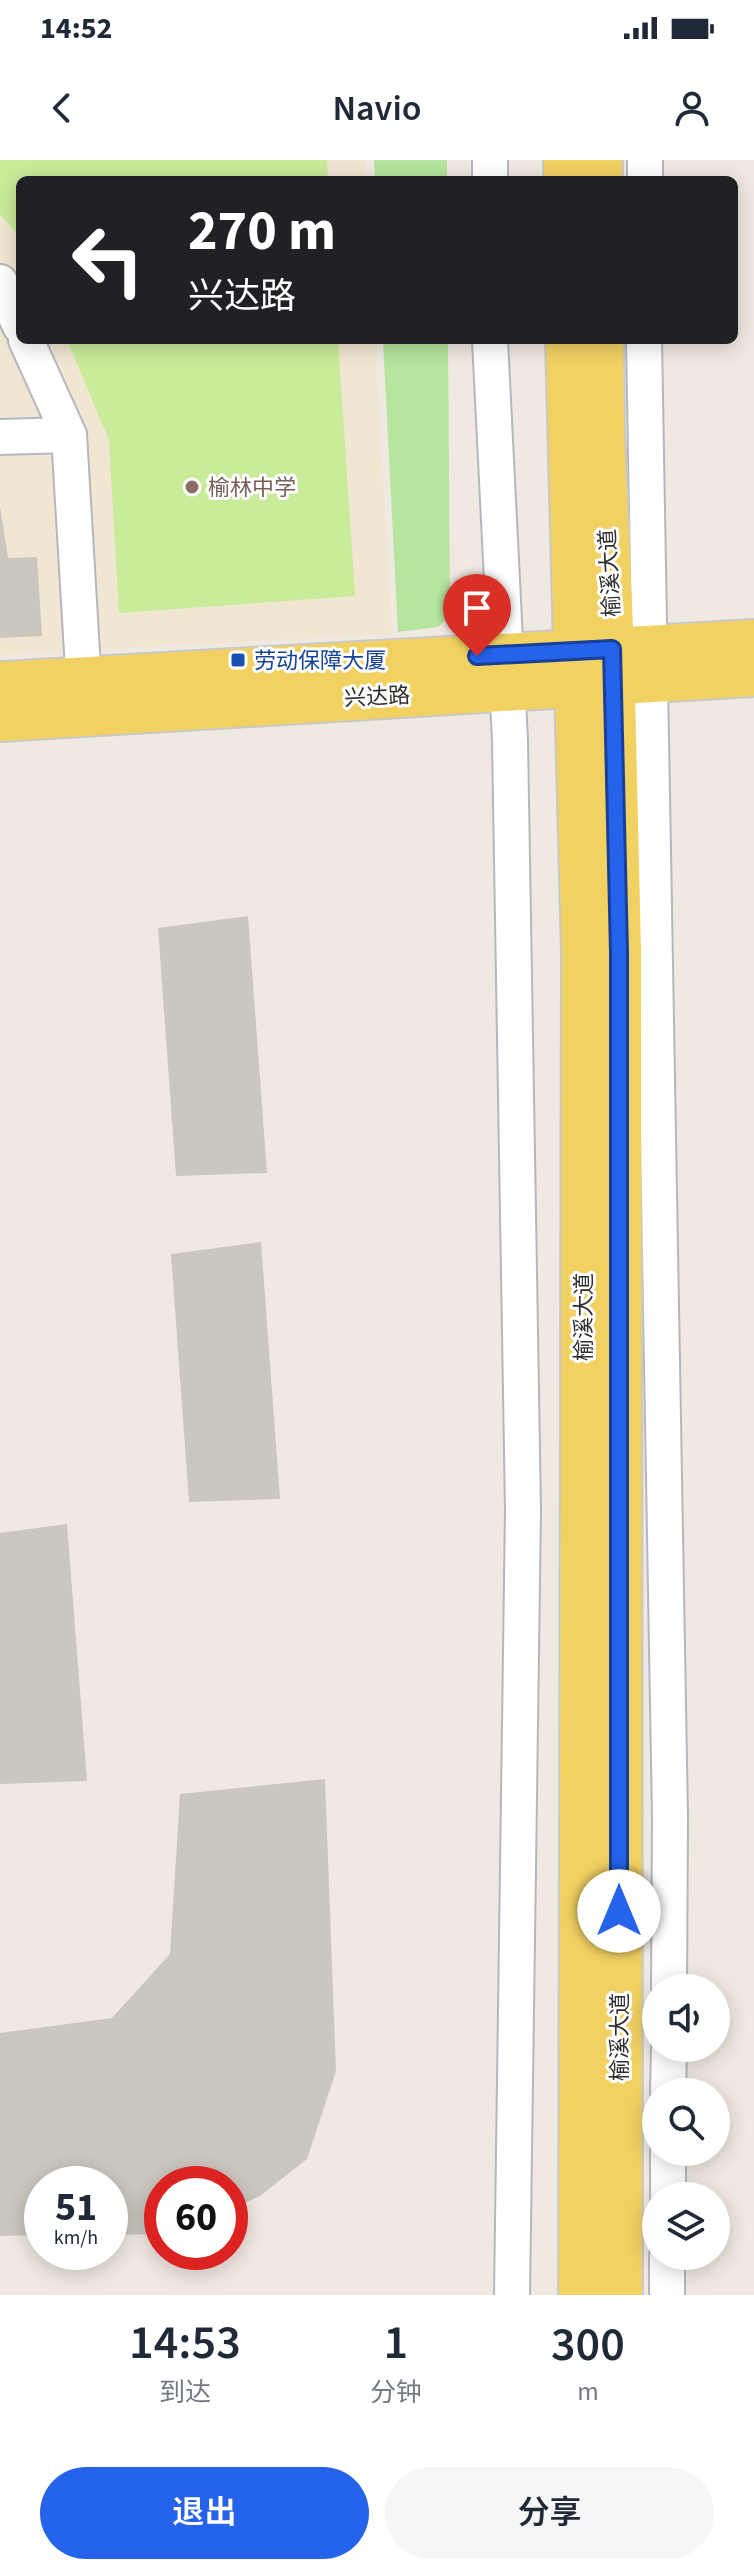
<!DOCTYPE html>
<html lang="zh">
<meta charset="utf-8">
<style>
:root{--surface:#fff;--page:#f6f6f7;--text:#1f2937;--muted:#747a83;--accent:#2563eb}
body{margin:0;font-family:"Source Sans 3","Noto Sans SC",sans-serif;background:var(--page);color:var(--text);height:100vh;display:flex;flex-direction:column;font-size:30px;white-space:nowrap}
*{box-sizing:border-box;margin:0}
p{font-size:26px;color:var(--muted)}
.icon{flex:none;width:44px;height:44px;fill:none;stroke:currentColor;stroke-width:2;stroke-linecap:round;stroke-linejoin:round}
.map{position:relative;height:2135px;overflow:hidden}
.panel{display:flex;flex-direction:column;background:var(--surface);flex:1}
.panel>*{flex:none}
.guide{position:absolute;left:16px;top:16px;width:722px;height:168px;border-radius:12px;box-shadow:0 4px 20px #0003;background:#202124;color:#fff;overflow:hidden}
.buttons{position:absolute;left:642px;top:1814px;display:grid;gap:16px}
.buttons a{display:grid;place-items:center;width:88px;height:88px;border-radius:50%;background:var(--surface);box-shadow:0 4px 20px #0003;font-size:40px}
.speed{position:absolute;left:24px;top:2006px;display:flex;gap:16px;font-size:40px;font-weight:700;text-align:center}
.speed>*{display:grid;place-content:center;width:104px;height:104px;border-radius:50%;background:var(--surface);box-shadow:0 4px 20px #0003;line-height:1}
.speed small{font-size:20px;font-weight:400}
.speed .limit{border:12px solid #d22;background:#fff;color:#111}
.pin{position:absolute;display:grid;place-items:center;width:68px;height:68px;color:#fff;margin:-82px -34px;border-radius:50% 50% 50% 0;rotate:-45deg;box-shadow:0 0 8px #0007}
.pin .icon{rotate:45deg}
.me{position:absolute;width:88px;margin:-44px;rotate:0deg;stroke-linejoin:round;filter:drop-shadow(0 0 6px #0008)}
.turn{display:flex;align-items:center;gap:28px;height:168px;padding:0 40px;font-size:36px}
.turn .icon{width:104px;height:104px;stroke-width:2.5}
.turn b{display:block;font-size:56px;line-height:68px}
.eta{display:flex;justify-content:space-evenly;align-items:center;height:136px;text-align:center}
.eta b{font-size:48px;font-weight:600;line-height:56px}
.primary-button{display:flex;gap:16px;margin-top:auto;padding:16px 40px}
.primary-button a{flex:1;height:92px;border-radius:48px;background:var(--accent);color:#fff;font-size:32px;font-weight:600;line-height:92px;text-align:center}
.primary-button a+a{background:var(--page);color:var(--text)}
.status{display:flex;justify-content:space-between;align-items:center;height:56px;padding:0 40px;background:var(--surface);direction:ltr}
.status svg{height:22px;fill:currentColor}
header{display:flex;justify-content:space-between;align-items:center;height:104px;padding:0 40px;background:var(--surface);font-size:36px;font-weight:600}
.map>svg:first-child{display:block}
.education{fill:#f0e6d1}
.green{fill:#b6e59e}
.pitch{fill:#c9ec9a}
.building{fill:#cbc7bf}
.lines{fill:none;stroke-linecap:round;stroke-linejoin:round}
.minor-casing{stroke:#b4b7c1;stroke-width:38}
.major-casing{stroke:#c9c9c9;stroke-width:48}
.minor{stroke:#fff;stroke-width:34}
.major{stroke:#f2d163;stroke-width:44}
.route-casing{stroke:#184099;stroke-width:20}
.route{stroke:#2563eb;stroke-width:14}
.education-dot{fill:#8d6e63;stroke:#fff;stroke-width:3}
.transit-dot{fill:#1a4fb4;stroke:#fff;stroke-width:3}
.labels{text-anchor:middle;stroke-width:6;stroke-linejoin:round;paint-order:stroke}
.education-label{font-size:22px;fill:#785e54;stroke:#fff;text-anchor:start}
.street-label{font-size:22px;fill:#2e2e2e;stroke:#fff}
.transit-label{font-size:22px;fill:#164399;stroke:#fff;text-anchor:start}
</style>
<div class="status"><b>14:52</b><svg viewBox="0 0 49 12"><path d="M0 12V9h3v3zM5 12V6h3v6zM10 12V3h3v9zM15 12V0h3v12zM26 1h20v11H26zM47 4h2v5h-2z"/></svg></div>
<header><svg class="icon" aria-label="back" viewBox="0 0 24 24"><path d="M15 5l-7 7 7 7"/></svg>Navio<svg class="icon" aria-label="person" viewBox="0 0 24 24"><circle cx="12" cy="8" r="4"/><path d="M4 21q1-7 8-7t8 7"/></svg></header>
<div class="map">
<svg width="754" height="2135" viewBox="0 0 754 2135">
<rect width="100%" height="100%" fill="#efe9e1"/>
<polygon class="education" points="0,0 366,0 367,20 20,20 20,180 375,180 392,474 0,495"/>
<g class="green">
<polygon points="374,0 447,0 447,20 375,20"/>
<polygon points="383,180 448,180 450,456 438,467 398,472"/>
</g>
<g class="pitch">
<polygon points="0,0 327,0 328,20 20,20 20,77 0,54"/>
<polygon points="67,180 338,180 355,436 119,453 109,280"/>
</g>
<g class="building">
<polygon points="0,346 8,398 37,397 42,476 0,478"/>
<polygon points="248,756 267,1013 176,1016 158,768"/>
<polygon points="261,1082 280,1339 189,1342 171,1094"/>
<polygon points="67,1364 87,1621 0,1624 0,1373"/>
<polygon points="325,1619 336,1911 307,1999 260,2036 230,2050 230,2024 162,2024 162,2074 110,2075 110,2024 42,2024 42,2075 0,2076 0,1873 112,1858 170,1794 180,1634"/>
</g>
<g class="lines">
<defs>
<g id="minor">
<polyline points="490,20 490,0"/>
<polyline points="645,20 645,0"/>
<polyline points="0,122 20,166"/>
<polyline points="26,180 69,275 85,542"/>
<polyline points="490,180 510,581 523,1350 512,2135"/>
<polyline points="644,180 670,1658 669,1828"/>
<polyline points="0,277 69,275"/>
<polyline points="668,1932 669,1888"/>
<polyline points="668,2036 668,1992"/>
<polyline points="667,2135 667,2096"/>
</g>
<g id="major">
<polyline points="566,0 566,20"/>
<polyline points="600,0 600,20"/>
<polyline points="568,180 584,793 581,2135"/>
<polyline points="601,180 602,274 612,489 619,792 620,2135"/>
<polyline points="0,524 754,482"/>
<polyline points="0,559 754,514"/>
</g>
</defs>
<use href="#minor" class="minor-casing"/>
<use href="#major" class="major-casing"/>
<use href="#minor" class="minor"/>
<use href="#major" class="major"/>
</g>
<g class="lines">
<defs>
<polyline id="route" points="477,496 612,489 619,792 619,1751"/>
</defs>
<use href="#route" class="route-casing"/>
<use href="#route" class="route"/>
</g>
<circle class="education-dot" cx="192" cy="327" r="8"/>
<rect class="transit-dot" x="230" y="492" width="16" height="16" rx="4"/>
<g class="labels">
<g class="education-label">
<text x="208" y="335">榆林中学</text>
</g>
<g class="street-label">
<text transform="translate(609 413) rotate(-93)" y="8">榆溪大道</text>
<text transform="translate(377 536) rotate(-3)" y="8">兴达路</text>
<text transform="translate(583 1157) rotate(-90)" y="8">榆溪大道</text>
<text transform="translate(619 1877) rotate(-90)" y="8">榆溪大道</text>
</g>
<g class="transit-label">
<text x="254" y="508">劳动保障大厦</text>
</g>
</g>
</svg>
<div class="buttons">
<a><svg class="icon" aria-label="sound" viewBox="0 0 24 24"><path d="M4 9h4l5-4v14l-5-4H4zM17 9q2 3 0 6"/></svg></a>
<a><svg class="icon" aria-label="search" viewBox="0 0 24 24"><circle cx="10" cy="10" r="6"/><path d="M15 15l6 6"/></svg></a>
<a><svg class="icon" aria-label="layers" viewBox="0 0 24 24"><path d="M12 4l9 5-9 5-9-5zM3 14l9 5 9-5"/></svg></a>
</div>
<div class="speed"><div>51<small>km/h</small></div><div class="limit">60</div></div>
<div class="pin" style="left:477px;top:496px;background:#d93025"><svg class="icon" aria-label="arrive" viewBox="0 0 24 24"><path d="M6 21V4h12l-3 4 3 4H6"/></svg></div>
<svg class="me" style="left:619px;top:1751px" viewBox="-20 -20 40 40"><circle r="19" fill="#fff"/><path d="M0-13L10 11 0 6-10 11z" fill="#2563eb"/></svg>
<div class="guide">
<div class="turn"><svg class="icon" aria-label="left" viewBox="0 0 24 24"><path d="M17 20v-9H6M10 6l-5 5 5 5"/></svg><div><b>270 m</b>兴达路</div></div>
</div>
</div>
<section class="panel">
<div class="eta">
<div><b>14:53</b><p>到达</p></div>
<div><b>1</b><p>分钟</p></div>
<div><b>300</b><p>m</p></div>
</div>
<div class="primary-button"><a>退出</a><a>分享</a></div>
</section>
